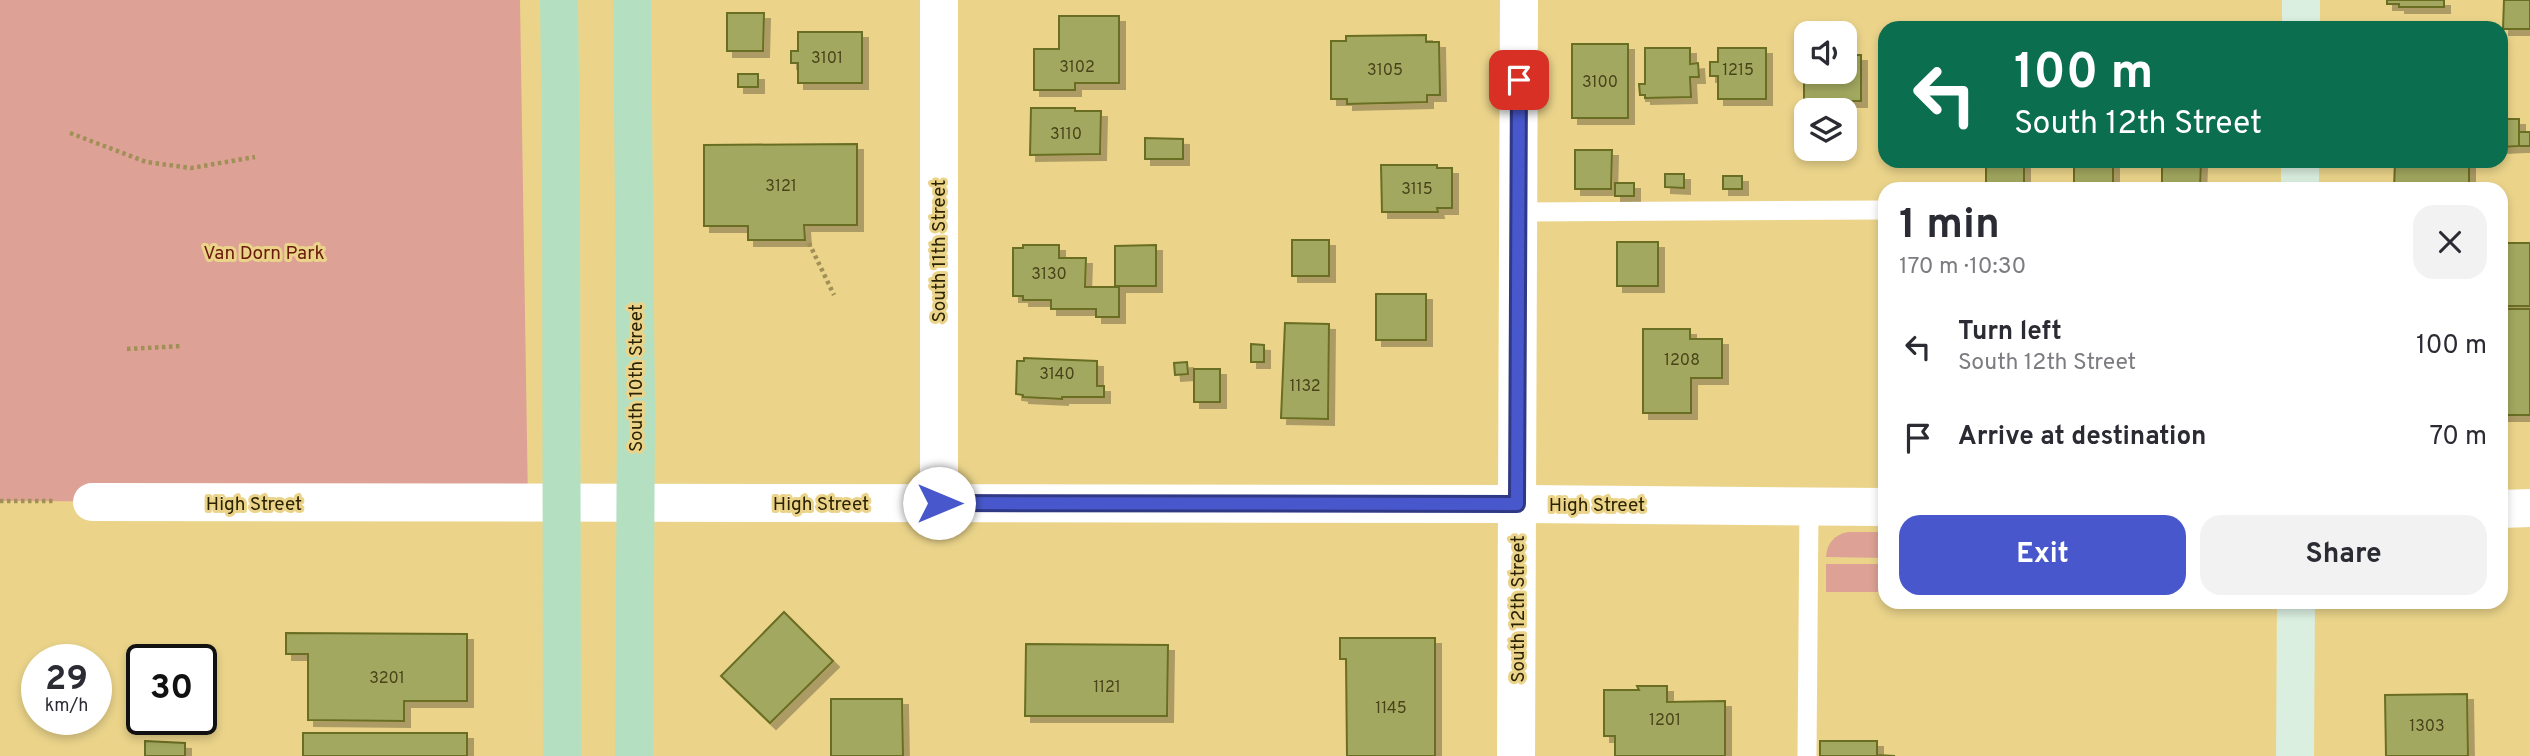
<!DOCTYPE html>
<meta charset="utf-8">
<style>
:root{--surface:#fff;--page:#f2f2f3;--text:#2b2b33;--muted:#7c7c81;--accent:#4858cc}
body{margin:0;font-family:Overpass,sans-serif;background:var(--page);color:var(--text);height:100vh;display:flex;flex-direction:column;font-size:26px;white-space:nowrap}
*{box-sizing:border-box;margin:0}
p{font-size:23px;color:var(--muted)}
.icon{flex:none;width:38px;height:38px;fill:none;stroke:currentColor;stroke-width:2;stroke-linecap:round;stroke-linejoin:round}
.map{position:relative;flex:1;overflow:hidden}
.sheet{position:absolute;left:1878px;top:182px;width:630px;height:427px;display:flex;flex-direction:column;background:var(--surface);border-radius:21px;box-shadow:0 4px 10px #0003}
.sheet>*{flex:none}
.guide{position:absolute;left:1878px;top:21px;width:630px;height:147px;border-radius:21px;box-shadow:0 4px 10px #0003;background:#0b6e4f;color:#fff;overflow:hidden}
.fabs{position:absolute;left:1794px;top:21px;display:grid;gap:14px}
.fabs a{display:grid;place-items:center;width:63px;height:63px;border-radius:14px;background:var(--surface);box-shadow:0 4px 10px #0003;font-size:35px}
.speed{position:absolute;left:21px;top:644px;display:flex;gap:14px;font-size:35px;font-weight:700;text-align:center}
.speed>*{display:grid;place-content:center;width:91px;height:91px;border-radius:50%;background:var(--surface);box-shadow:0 4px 10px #0003;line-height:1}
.speed small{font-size:18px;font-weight:400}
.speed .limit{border:4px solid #111;border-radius:10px;background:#fff;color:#111}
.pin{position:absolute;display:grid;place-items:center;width:60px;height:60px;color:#fff;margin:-30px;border-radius:14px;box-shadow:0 4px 10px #0006}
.me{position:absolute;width:77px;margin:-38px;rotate:90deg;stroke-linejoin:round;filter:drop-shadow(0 0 5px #0008)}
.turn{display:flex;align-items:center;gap:24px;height:147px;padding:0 21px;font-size:32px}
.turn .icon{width:91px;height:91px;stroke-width:2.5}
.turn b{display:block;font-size:49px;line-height:60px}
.round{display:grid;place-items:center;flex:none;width:74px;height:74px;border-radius:21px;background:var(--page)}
.overview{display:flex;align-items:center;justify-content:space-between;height:119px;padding:0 21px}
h1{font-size:42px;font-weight:700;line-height:52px}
.action{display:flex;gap:14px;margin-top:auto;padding:14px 21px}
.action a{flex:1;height:80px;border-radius:21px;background:var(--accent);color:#fff;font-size:28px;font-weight:700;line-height:80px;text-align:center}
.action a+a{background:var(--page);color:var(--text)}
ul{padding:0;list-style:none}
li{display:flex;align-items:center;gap:21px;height:91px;padding:0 21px}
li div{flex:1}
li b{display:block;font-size:26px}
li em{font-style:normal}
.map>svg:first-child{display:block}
.green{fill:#dda295}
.building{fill:#a2a85f;stroke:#6a6e24;stroke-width:2;filter:url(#shadow)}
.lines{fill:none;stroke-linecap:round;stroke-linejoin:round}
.path{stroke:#a08f56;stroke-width:4.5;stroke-dasharray:3.5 3.5;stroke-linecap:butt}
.service{stroke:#fff;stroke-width:19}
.minor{stroke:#fff;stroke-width:38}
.secondary{stroke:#daefe0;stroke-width:38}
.primary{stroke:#b4e0c1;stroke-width:38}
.route-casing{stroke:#2f3985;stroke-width:18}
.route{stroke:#4858cc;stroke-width:12}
.labels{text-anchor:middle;stroke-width:6;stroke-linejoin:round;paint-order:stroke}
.number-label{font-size:16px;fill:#49441a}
.street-label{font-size:19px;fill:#2b2203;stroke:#ebd48a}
.park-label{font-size:19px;fill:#691a0c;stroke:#ebd48a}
</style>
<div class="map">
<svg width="2530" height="756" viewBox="0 0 2530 756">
<defs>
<filter id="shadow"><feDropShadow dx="6" dy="6" stdDeviation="0" flood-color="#0004"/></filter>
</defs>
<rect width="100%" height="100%" fill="#ebd48a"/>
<g class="green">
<polygon points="0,0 520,0 528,503 0,501"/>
<path d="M1848 532H1885V558L1826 557C1827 543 1834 535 1848 532Z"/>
<rect x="1826" y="564" width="59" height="28"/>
</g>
<g class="building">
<polygon points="2387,0 2444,0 2444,7 2399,7 2399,4 2387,4"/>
<polygon points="2504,0 2530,0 2530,29 2503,29"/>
<polygon points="727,13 764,13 763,51 727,51"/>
<polygon points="1059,16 1119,16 1119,83 1075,83 1075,90 1034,90 1034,49 1059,49"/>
<polygon points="798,32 862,32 862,83 798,83 798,63 791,63 791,51 798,51"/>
<polygon points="1426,35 1426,42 1439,42 1440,95 1427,95 1427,102 1347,104 1347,99 1331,99 1331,41 1346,41 1346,36"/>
<rect x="1572" y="44" width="56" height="74"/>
<polygon points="1645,48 1690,48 1690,64 1698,63 1699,77 1690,77 1691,97 1645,98 1645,95 1640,95 1639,84 1645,84"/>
<polygon points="1718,48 1766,48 1766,99 1718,99 1718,76 1710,76 1710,62 1718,62"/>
<polygon points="1804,55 1806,72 1844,72 1844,55 1861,55 1861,101 1804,101"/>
<rect x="738" y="74" width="20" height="13"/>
<polygon points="1031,108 1075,108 1075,111 1101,111 1100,154 1030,155"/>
<polygon points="2501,119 2519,119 2519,146 2501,147"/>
<rect x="2519" y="132" width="11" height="14"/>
<polygon points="1145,138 1183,139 1183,159 1145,159"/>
<polygon points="857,144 857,225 804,225 805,240 748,240 748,226 704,226 704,145"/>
<polygon points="1575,150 1612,150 1611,189 1575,189"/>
<rect x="1986" y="161" width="38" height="28"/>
<rect x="2074" y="161" width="39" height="28"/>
<polygon points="2162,161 2201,162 2200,189 2162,189"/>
<polygon points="2395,161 2469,161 2469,189 2394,189"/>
<polygon points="1381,165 1437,165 1437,168 1452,168 1452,208 1437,208 1438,212 1382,212"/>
<polygon points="1665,174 1684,174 1684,188 1665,187"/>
<rect x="1723" y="176" width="19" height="13"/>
<rect x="1615" y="183" width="19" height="13"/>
<rect x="1292" y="240" width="37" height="36"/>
<rect x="1617" y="242" width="41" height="44"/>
<rect x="2501" y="243" width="29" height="63"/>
<polygon points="1023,245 1059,245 1059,258 1086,258 1085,287 1119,287 1119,317 1096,317 1096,309 1051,309 1051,300 1023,300 1023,296 1013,296 1013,248 1023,248"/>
<polygon points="1156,245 1156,286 1115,286 1115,246"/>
<rect x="1376" y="294" width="50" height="46"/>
<rect x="2501" y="309" width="29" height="106"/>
<polygon points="1285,323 1329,324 1328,419 1281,418"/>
<polygon points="1643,329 1690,329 1690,339 1722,339 1722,378 1691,378 1691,413 1643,413"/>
<polygon points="1251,344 1264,345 1264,362 1251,362"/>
<polygon points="1024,358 1097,361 1097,386 1104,386 1104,397 1062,397 1062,399 1023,397 1023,395 1016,394 1017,361 1024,361"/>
<polygon points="1187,362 1188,374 1175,375 1174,363"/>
<rect x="1194" y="369" width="26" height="33"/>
<polygon points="784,612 833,661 770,723 721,676"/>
<polygon points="286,633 467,634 467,701 404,701 404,721 308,720 308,654 286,654"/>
<polygon points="1340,638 1435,638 1435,756 1347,756 1346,659 1340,659"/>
<polygon points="1026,644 1168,645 1167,716 1025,716"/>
<polygon points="1637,686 1667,686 1667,702 1725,701 1725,756 1615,756 1615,736 1604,736 1604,690 1639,690"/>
<polygon points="2467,694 2468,756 2386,756 2385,695"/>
<polygon points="831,699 902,699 903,756 831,756"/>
<rect x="303" y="733" width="164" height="23"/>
<polygon points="145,741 185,743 185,756 145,756"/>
<polygon points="1820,741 1877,741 1877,755 1895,756 1820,756"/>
</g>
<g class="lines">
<g class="path">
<polyline points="70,133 146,162 191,168 255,157"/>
<polyline points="809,243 834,295"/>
<polyline points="127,349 182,346"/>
<polyline points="0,501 55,501"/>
</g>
<g class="service">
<polyline points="1518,212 1885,210"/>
<polyline points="1807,756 1809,506"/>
</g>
<g class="minor">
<polyline points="939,0 939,503"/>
<polyline points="92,502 1517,504 1885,507"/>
<polyline points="2501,509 2530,508"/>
<polyline points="1516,756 1519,0"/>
</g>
<g class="secondary">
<polyline points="2301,28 2301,0"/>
<polyline points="2300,189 2300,161"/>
<polyline points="2295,756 2296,602"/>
</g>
<g class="primary">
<polyline points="559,0 561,158 562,756"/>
<polyline points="632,0 636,413 634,756"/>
</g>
</g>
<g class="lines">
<defs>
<polyline id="route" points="939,503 1517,504 1519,80"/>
</defs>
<use href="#route" class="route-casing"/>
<use href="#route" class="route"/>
</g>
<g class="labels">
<g class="number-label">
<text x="827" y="63">3101</text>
<text x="1077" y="72">3102</text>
<text x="1385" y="75">3105</text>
<text x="1738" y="75">1215</text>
<text x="1600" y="87">3100</text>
<text x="1066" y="139">3110</text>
<text x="781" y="191">3121</text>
<text x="1417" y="194">3115</text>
<text x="1049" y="279">3130</text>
<text x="1682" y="365">1208</text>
<text x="1057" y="379">3140</text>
<text x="1305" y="391">1132</text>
<text x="387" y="683">3201</text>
<text x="1107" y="692">1121</text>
<text x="1391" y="713">1145</text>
<text x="1665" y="725">1201</text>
<text x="2427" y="731">1303</text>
</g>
<g class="street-label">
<text transform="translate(938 251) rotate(-90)" y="7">South 11th Street</text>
<text transform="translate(635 378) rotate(-90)" y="7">South 10th Street</text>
<text x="254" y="510">High Street</text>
<text x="821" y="510">High Street</text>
<text x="1597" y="511">High Street</text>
<text transform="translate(1517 609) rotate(-90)" y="7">South 12th Street</text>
</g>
<g class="park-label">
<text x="264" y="259">Van Dorn Park</text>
</g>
</g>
</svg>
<div class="fabs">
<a><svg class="icon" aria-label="sound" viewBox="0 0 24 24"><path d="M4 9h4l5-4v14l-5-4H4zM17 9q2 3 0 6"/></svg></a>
<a><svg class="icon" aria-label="layers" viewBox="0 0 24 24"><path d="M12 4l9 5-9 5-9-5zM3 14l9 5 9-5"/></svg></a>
</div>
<div class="speed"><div>29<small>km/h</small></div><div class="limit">30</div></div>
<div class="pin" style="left:1519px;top:80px;background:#d93025"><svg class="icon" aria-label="arrive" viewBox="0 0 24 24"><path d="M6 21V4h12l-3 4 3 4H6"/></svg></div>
<svg class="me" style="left:939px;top:503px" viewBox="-20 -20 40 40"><circle r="19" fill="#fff"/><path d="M0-13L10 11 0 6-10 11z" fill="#4858cc"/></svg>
<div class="guide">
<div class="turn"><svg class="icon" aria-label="left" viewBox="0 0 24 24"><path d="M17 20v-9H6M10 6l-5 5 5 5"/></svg><div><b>100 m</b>South 12th Street</div></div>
</div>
<section class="sheet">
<div class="overview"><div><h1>1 min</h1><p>170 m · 10:30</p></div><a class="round"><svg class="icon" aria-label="close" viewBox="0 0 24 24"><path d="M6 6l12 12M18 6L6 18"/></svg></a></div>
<ul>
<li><svg class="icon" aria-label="left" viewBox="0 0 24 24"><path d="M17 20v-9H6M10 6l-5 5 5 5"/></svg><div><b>Turn left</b><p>South 12th Street</p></div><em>100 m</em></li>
<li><svg class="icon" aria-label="arrive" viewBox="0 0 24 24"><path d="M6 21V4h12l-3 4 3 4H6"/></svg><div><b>Arrive at destination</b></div><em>70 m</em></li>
</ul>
<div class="action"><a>Exit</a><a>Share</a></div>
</section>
</div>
